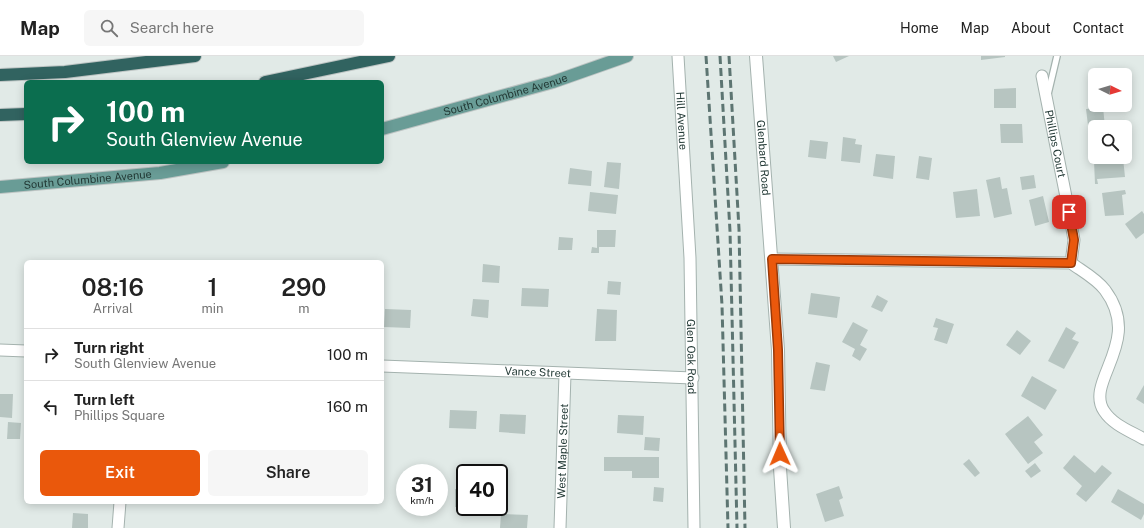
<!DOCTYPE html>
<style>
:root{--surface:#fff;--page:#f6f6f6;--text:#222;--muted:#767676;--line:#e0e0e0;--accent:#ea580c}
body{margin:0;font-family:"Public Sans",sans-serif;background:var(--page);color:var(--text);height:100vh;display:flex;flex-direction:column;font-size:15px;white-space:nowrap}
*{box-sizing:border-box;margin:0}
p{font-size:13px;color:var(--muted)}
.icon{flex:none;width:22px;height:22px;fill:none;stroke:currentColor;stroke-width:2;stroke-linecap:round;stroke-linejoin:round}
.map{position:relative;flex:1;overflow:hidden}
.panel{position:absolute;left:24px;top:204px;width:360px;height:244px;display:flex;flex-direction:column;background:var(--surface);border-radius:6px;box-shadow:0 2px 10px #0003}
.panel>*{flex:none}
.hud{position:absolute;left:24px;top:24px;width:360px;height:84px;border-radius:6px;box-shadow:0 2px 10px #0003;background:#0b6e4f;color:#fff;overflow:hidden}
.needle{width:26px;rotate:95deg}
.tools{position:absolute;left:1088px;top:12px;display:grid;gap:8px}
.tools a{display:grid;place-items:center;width:44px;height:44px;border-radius:6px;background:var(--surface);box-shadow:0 2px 10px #0003;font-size:20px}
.speed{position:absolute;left:396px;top:408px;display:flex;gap:8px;font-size:20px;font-weight:700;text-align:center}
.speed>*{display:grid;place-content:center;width:52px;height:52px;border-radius:50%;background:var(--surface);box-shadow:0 2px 10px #0003;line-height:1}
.speed small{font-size:10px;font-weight:400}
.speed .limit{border:2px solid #111;border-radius:6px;background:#fff;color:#111}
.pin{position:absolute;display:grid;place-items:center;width:34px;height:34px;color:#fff;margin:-17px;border-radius:8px;box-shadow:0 2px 6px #0006}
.me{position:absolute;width:44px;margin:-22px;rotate:359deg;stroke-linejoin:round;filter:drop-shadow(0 0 3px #0008)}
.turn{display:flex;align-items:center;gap:14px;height:84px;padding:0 16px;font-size:18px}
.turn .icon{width:52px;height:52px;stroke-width:2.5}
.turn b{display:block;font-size:28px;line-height:34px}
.eta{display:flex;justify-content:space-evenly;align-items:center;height:68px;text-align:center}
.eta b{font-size:24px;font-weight:600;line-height:28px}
.button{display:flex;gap:8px;margin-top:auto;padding:8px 16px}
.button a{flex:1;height:46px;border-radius:6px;background:var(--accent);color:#fff;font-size:16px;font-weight:600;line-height:46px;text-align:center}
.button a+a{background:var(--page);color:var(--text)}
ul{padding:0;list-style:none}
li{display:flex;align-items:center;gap:12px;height:52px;padding:0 16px;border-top:1px solid var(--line)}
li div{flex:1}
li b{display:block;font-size:15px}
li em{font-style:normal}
header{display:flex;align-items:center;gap:24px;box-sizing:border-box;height:56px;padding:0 20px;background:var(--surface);border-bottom:1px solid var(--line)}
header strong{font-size:19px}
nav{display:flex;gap:22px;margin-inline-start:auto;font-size:14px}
.search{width:280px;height:36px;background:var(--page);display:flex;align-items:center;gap:10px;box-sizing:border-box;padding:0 14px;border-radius:6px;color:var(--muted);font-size:15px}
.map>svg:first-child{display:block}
.building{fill:#b7c5c1}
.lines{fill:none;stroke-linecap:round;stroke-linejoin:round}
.service-casing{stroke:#a4b2ae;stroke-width:8}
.minor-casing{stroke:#a4b2ae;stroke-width:13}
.tertiary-casing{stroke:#a4b2ae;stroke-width:14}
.primary-casing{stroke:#bdc4c3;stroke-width:14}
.motorway-casing{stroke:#bdc4c3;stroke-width:14}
.service{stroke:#fff;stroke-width:5.5}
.minor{stroke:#fff;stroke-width:11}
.tertiary{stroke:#fff;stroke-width:12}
.primary{stroke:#699c96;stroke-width:12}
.motorway{stroke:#316360;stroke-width:12}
.rail{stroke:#5d7572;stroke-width:3;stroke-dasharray:8 4;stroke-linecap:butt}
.route-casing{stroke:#983908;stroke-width:10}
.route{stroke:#ea580c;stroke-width:7}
.labels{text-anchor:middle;stroke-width:4;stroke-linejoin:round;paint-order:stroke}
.street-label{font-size:11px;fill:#233a36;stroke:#f1f7f5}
</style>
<header>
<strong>Map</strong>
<div class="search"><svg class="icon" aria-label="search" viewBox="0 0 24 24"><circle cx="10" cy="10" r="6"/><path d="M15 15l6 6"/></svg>Search here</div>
<nav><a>Home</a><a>Map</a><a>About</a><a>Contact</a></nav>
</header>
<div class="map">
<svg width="1144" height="472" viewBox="0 0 1144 472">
<rect width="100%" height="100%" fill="#e1eae7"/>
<g class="building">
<polygon points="833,0 849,0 836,6"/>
<polygon points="981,0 1005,0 1005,1 981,4"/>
<polygon points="1016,32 1016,52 994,52 994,33"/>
<polygon points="1103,51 1105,71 1095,71 1095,93 1091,94 1086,53"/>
<polygon points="1000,68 1022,68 1023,87 1001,87"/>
<polygon points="843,81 856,83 855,88 862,89 860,107 841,105"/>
<polygon points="810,84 828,86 826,103 808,101"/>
<polygon points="876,98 895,100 893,123 873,120"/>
<polygon points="919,100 932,102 929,124 916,122"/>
<polygon points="1123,102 1125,121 1097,123 1098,128 1095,128 1094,105"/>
<polygon points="607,106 621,107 619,133 604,131"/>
<polygon points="570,112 592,115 591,130 568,128"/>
<polygon points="1034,119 1036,132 1022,134 1020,121"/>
<polygon points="1000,121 1002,133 1007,132 1012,158 994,162 986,124"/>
<polygon points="977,133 980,160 956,162 953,136"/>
<polygon points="1125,134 1126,138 1122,139 1124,159 1105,160 1102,137"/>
<polygon points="590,136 618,139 616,158 588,155"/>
<polygon points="1043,140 1049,166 1035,170 1029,144"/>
<polygon points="1142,155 1144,158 1144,177 1136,183 1125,168"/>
<polygon points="597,174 616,174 615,191 599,191 599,197 591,197 592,191 597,192"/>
<polygon points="559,181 573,182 572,194 558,194"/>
<polygon points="483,208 500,210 499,227 482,226"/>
<polygon points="608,225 621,226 620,239 607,238"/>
<polygon points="522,232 549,233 548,251 521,250"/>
<polygon points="811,237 840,241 837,262 808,258"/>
<polygon points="877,239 888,245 882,256 871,251"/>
<polygon points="473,243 489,244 488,262 471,260"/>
<polygon points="385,253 411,254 410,272 384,271"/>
<polygon points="597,253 617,254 616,285 595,285"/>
<polygon points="936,262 954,268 947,288 934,284 938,272 933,271"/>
<polygon points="853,266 868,274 860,289 867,293 860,305 852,300 855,293 842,286"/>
<polygon points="1066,271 1076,277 1072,283 1079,286 1064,313 1048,305"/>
<polygon points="1017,274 1031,285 1020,299 1006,289"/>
<polygon points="816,306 830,309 825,335 810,333"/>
<polygon points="1032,320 1057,334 1045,354 1021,340"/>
<polygon points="1144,329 1144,348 1136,343"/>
<polygon points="0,338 13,338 12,362 0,361"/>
<polygon points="450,354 477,355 476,373 449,372"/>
<polygon points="500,358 526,359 525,378 499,376"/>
<polygon points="618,359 644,360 643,379 617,377"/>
<polygon points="1028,360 1043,379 1034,386 1043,397 1028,408 1005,378"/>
<polygon points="8,366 21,367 20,383 7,383"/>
<polygon points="645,381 660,382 659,395 644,394"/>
<polygon points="1074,399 1095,417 1102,409 1112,417 1086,446 1076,438 1082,430 1063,412"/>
<polygon points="604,401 659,401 659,422 632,422 632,415 604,415"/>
<polygon points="969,403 980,417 975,421 963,408"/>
<polygon points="1035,407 1041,415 1031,422 1025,415"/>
<polygon points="471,408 505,410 505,424 499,424 499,417 471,417"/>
<polygon points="839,430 843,442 839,444 844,460 825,466 816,438"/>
<polygon points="654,431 664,432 663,446 653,445"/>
<polygon points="455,433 465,434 465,452 455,451"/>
<polygon points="1118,433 1144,448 1144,458 1141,464 1111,446"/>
<polygon points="73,457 88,458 88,472 72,472"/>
<polygon points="501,458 528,459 527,472 500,472"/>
</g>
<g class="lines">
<defs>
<polyline id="service" points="1048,38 1057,0"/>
<g id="minor">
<path id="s1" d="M678 0 690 202 694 472"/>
<path id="s2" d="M1042 20 1069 156 1074 184 1071 207"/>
<path d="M773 203 1071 207C1082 215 1097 223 1105 234 1144 286 1084 325 1104 355 1113 369 1130 375 1144 383"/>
<polyline points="0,294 26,295"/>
<path id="s3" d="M382 310 693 322"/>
<polyline points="118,472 120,446"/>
<path id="s4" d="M560 472 565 318"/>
</g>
<g id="tertiary">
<path id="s5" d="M756 0 778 294 780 412 784 472"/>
</g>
<g id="primary">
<path id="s6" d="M382 73 553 26 627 0"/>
<path id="s7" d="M0 131 160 117 223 106"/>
</g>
<g id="motorway">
<polyline points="0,19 65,16 195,0"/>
<polyline points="265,26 389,0"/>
<polyline points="0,59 26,58"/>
</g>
</defs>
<use href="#service" class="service-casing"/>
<use href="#minor" class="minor-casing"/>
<use href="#tertiary" class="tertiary-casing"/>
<use href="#primary" class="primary-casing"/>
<use href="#motorway" class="motorway-casing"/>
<use href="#service" class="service"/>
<use href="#minor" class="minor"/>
<use href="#tertiary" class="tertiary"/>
<use href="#primary" class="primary"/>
<use href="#motorway" class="motorway"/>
<g class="rail">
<polyline points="706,0 722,249 728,472"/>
<polyline points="720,0 730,175 737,472"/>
<polyline points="729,0 739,173 745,472"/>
</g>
</g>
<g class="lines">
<defs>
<polyline id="route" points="780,398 778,294 772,203 1071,207 1074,184 1069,156"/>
</defs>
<use href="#route" class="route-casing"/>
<use href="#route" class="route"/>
</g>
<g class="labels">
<g class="street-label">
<text dy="4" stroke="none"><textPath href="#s6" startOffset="128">South Columbine Avenue</textPath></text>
<text dy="4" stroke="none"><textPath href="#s1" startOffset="65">Hill Avenue</textPath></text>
<text dy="4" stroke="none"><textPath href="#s2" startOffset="69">Phillips Court</textPath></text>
<text dy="4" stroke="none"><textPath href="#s5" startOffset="102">Glenbard Road</textPath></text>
<text dy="4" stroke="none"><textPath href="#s7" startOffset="88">South Columbine Avenue</textPath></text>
<text dy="4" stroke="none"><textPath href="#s1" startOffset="301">Glen Oak Road</textPath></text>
<text dy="4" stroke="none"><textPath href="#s3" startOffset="156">Vance Street</textPath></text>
<text dy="4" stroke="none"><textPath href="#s4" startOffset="77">West Maple Street</textPath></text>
</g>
</g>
</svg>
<div class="tools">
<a><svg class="needle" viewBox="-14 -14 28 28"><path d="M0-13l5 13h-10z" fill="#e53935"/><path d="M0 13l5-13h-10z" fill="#767676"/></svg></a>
<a><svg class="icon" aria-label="search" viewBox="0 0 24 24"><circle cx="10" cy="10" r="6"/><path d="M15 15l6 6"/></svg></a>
</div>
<div class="speed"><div>31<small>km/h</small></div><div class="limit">40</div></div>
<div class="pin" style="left:1069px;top:156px;background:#d93025"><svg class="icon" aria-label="arrive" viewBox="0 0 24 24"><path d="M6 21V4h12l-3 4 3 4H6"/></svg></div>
<svg class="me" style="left:780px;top:398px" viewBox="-20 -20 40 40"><path d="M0-17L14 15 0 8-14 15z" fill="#ea580c" stroke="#fff" stroke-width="4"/></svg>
<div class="hud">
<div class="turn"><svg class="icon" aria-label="right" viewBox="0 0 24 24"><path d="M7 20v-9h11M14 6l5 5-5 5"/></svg><div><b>100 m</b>South Glenview Avenue</div></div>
</div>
<section class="panel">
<div class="eta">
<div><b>08:16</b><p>Arrival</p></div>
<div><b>1</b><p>min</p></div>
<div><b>290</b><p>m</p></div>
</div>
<ul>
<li><svg class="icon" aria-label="right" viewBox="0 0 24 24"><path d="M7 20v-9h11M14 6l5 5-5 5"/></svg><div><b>Turn right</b><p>South Glenview Avenue</p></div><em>100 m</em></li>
<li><svg class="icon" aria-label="left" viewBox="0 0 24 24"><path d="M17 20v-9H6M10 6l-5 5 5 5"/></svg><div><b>Turn left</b><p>Phillips Square</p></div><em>160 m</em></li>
</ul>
<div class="button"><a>Exit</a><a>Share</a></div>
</section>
</div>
